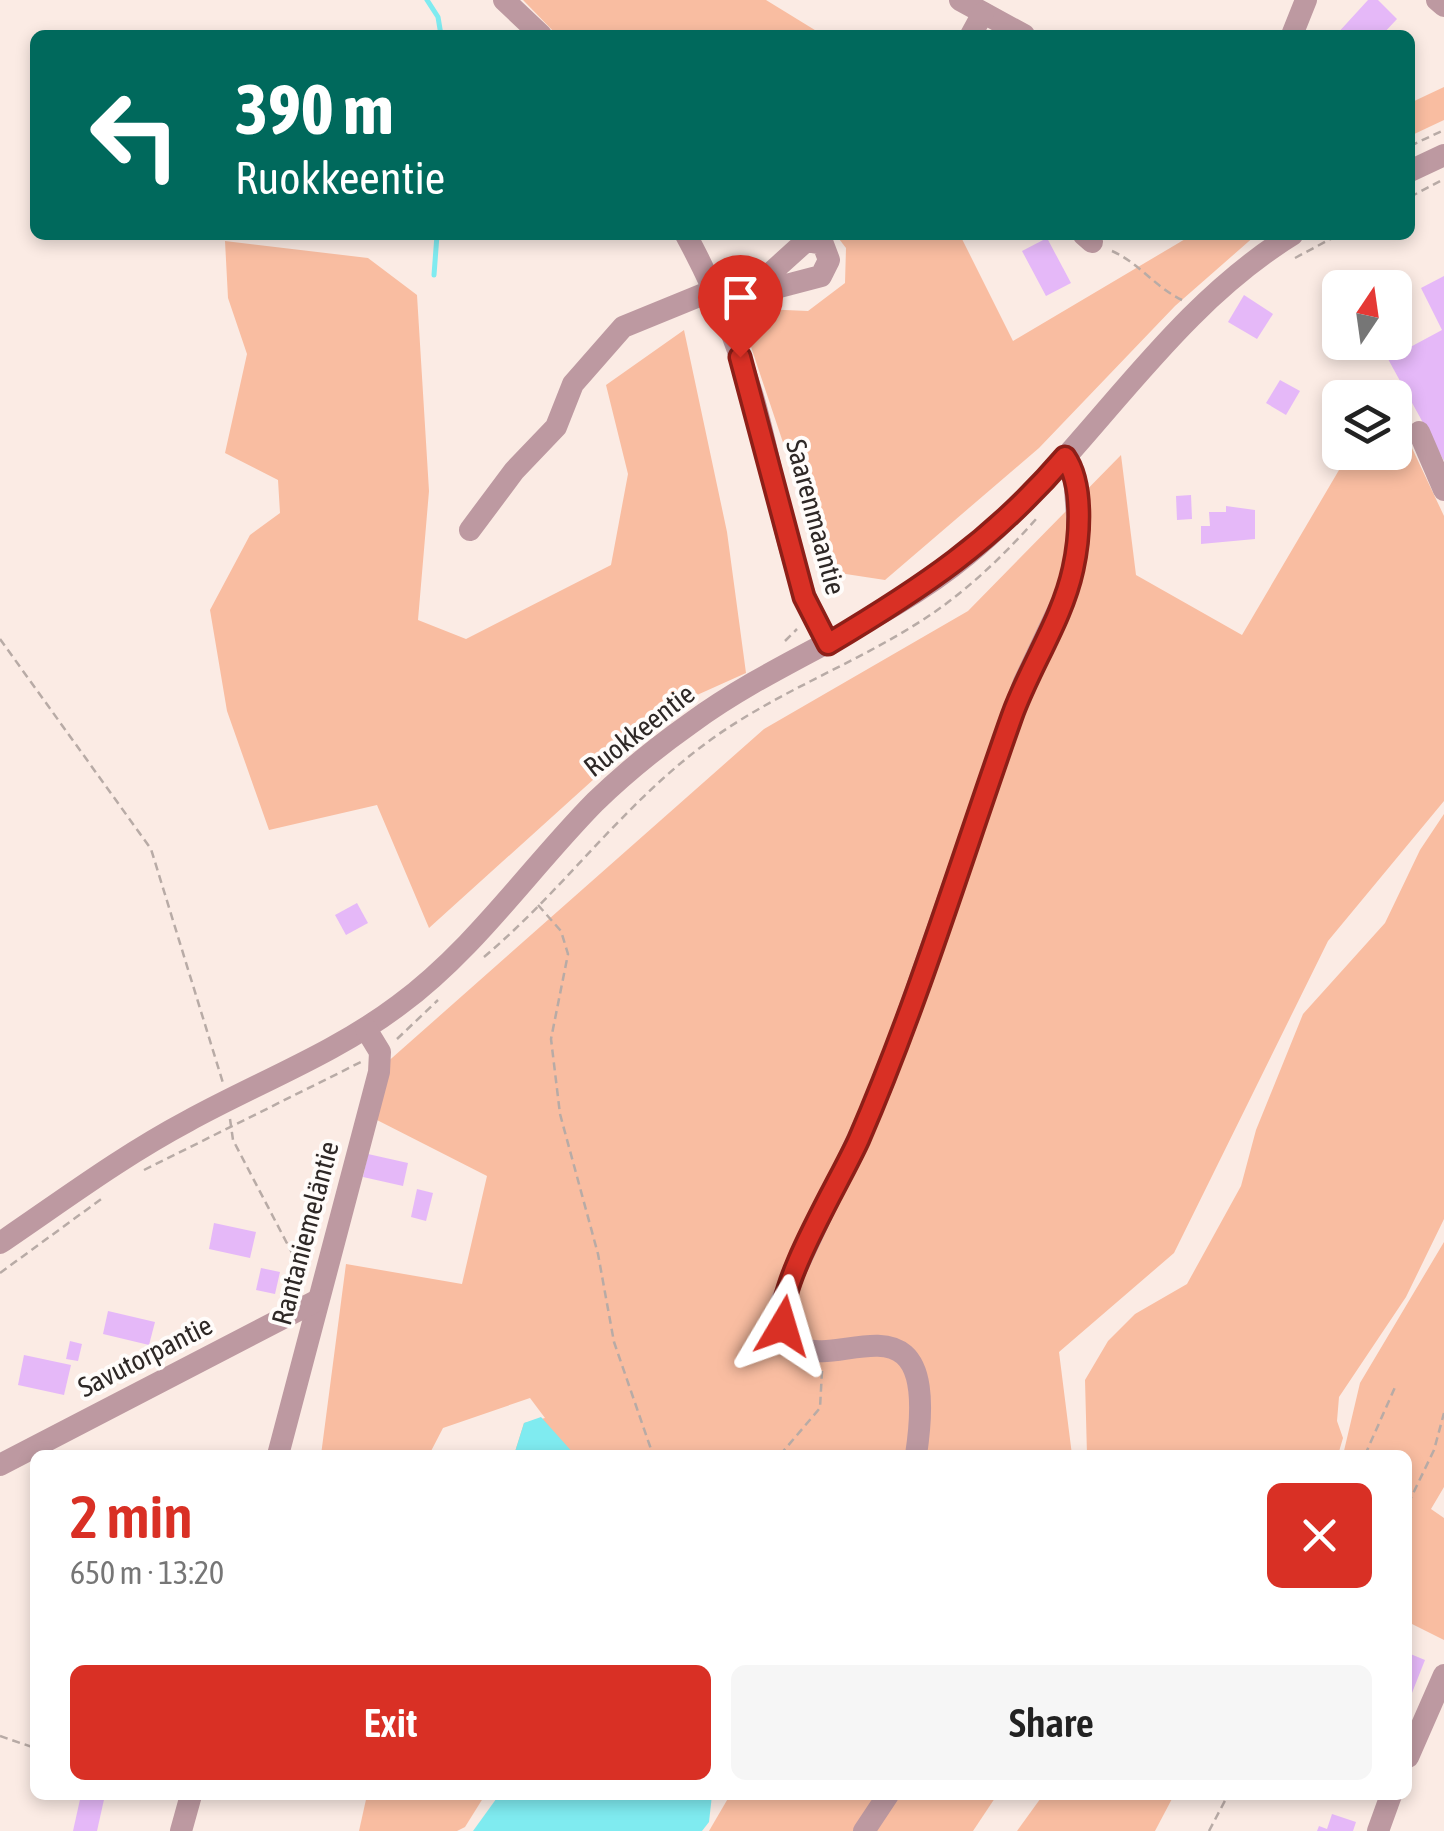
<!DOCTYPE html>
<meta charset="utf-8">
<style>
:root{--surface:#fff;--page:#f6f6f6;--text:#222;--muted:#767676;--accent:#d93025}
body{margin:0;font-family:"Asap Condensed",sans-serif;background:var(--page);color:var(--text);height:100vh;display:flex;flex-direction:column;font-size:38px;white-space:nowrap}
*{box-sizing:border-box;margin:0}
p{font-size:32px;color:var(--muted)}
.icon{flex:none;width:55px;height:55px;fill:none;stroke:currentColor;stroke-width:2;stroke-linecap:round;stroke-linejoin:round}
.map{position:relative;flex:1;overflow:hidden}
.sheet{position:absolute;left:30px;top:1450px;width:1382px;height:350px;display:flex;flex-direction:column;background:var(--surface);border-radius:15px;box-shadow:0 5px 15px #0003}
.sheet>*{flex:none}
.guide{position:absolute;left:30px;top:30px;width:1385px;height:210px;border-radius:15px;box-shadow:0 5px 15px #0003;background:#00695c;color:#fff;overflow:hidden}
.needle{width:65px;rotate:13deg}
.fabs{position:absolute;left:1322px;top:270px;display:grid;gap:20px}
.fabs a{display:grid;place-items:center;width:90px;height:90px;border-radius:15px;background:var(--surface);box-shadow:0 5px 15px #0003;font-size:50px}
.pin{position:absolute;display:grid;place-items:center;width:85px;height:85px;color:#fff;margin:-102px -42px;border-radius:50% 50% 50% 0;rotate:-45deg;box-shadow:0 0 10px #0007}
.pin .icon{rotate:45deg}
.me{position:absolute;width:110px;margin:-55px;rotate:7deg;stroke-linejoin:round;filter:drop-shadow(0 0 8px #0008)}
.turn{display:flex;align-items:center;gap:35px;height:210px;padding:0 40px;font-size:45px}
.turn .icon{width:130px;height:130px;stroke-width:2.5}
.turn b{display:block;font-size:70px;line-height:85px}
.round{display:grid;place-items:center;flex:none;width:105px;height:105px;border-radius:15px;background:var(--page)}
.summary{display:flex;align-items:center;justify-content:space-between;height:170px;padding:0 40px}
h1{font-size:60px;font-weight:600;line-height:75px;color:var(--accent)}
.button{display:flex;gap:20px;margin-top:auto;padding:20px 40px}
.button a{flex:1;height:115px;border-radius:15px;background:var(--accent);color:#fff;font-size:40px;font-weight:600;line-height:115px;text-align:center}
.button a+a{background:var(--page);color:var(--text)}
.map>svg:first-child{display:block}
.green{fill:#f9bda1}
.water{fill:#7febf0}
.lines{fill:none;stroke-linecap:round;stroke-linejoin:round}
.stream{stroke:#7febf0;stroke-width:5}
.building{fill:#e5b8f8}
.path{stroke:#b8aba6;stroke-width:2.5;stroke-dasharray:8 5;stroke-linecap:butt}
.minor{stroke:#bd99a1;stroke-width:22}
.route-casing{stroke:#8d1f18;stroke-width:25}
.route{stroke:#d93025;stroke-width:18}
.labels{text-anchor:middle;stroke-width:8;stroke-linejoin:round;paint-order:stroke}
.street-label{font-size:28px;fill:#2e2826;stroke:#fffcfa}
</style>
<div class="map">
<svg width="1444" height="1831" viewBox="0 0 1444 1831">
<rect width="100%" height="100%" fill="#fbebe4"/>
<g class="green">
<polygon points="523,0 766,0 823,35 557,35"/>
<polygon points="1444,87 1444,120 1410,136 1410,103"/>
<polygon points="836,235 960,235 1013,341 1192,235 1256,235 1175,306 1039,448 885,580 826,571 738,308 808,311 845,283 846,248"/>
<polygon points="225,241 368,258 417,295 429,491 418,620 466,639 611,565 628,474 606,385 684,330 727,532 746,673 677,704 429,928 377,805 269,830 227,711 210,610 250,535 280,513 278,480 225,453 247,354 228,298"/>
<polygon points="1395,412 1444,516 1444,801 1328,941 1174,1253 1059,1352 1072,1455 514,1455 524,1423 545,1418 530,1398 443,1428 429,1455 321,1455 346,1264 462,1284 487,1176 373,1118 384,1065 764,729 968,611 1121,455 1136,575 1242,635 1349,453 1395,452"/>
<polygon points="1444,814 1444,1219 1406,1297 1339,1397 1337,1421 1343,1438 1338,1455 1087,1455 1085,1380 1108,1341 1135,1314 1187,1284 1241,1186 1256,1130 1303,1014 1385,923 1420,850"/>
<polygon points="1444,1242 1444,1487 1431,1509 1444,1518 1444,1640 1408,1622 1408,1455 1343,1455 1360,1383"/>
<polygon points="367,1795 485,1795 465,1827 457,1831 359,1831"/>
<polygon points="730,1795 997,1795 973,1831 709,1831"/>
<polygon points="1043,1795 1174,1795 1155,1831 1017,1831"/>
</g>
<g class="water">
<polygon points="541,1417 575,1455 514,1455 524,1423"/>
<polygon points="499,1795 712,1795 709,1822 702,1831 473,1831"/>
</g>
<g class="lines">
<g class="stream">
<polyline points="427,0 438,17 441,35"/>
<polyline points="434,275 437,235"/>
</g>
</g>
<g class="building">
<polygon points="1368,0 1378,0 1397,19 1382,35 1374,30 1368,35 1336,35"/>
<polygon points="1047,238 1071,283 1046,296 1022,251"/>
<polygon points="1444,276 1444,461 1388,359 1442,330 1421,288"/>
<polygon points="1244,295 1273,314 1257,339 1228,322"/>
<polygon points="1280,380 1300,391 1286,415 1266,403"/>
<polygon points="1191,495 1192,519 1177,520 1176,496"/>
<polygon points="1226,506 1255,510 1255,539 1201,544 1201,526 1210,526 1209,512 1226,512"/>
<polygon points="357,903 368,923 346,935 335,915"/>
<polygon points="368,1154 408,1163 403,1186 363,1177"/>
<polygon points="417,1189 433,1193 426,1221 411,1217"/>
<polygon points="214,1223 256,1232 250,1258 209,1249"/>
<polygon points="261,1268 280,1272 275,1294 256,1290"/>
<polygon points="108,1311 155,1322 149,1345 103,1334"/>
<polygon points="70,1341 82,1344 78,1361 66,1359"/>
<polygon points="24,1355 71,1365 64,1395 18,1385"/>
<polygon points="1408,1653 1425,1660 1408,1703"/>
<polygon points="81,1795 105,1795 97,1831 73,1831"/>
<polygon points="1332,1814 1356,1822 1353,1831 1317,1831 1319,1826 1327,1829"/>
</g>
<g class="lines">
<g class="path">
<polyline points="1410,146 1444,130"/>
<polyline points="1410,197 1444,179"/>
<path d="M1112 251C1139 263 1155 287 1182 300"/>
<polyline points="1295,258 1338,235"/>
<polyline points="0,639 151,849 223,1083"/>
<polyline points="785,641 797,629"/>
<polyline points="538,905 561,931 568,954 551,1039 560,1114 598,1254 614,1342 653,1455"/>
<path d="M484 957C567 887 625 800 716 736 786 687 867 659 936 611 973 585 1007 552 1037 518"/>
<polyline points="397,1039 438,1000"/>
<polyline points="230,1119 233,1140 303,1274"/>
<polyline points="144,1170 361,1062"/>
<polyline points="0,1273 104,1197"/>
<polyline points="780,1455 820,1408 822,1371"/>
<polyline points="1365,1455 1396,1385"/>
<polyline points="1408,1504 1434,1450 1444,1413"/>
<polyline points="0,1736 35,1748"/>
<polyline points="1209,1831 1228,1795"/>
</g>
<g class="minor">
<polyline points="504,0 541,35"/>
<polyline points="960,0 1024,35"/>
<polyline points="1437,0 1444,6"/>
<polyline points="971,35 983,13"/>
<polyline points="1292,35 1306,0"/>
<polyline points="1410,171 1444,155"/>
<path d="M686 235C713 285 735 336 751 390 777 474 783 568 829 645"/>
<polyline points="1084,235 1092,242"/>
<polyline points="1419,432 1444,490"/>
<polyline points="470,530 514,471 556,427 573,384 623,327 716,289 779,287 821,276 829,260 823,244 806,241 754,288"/>
<path d="M0 1243C62 1201 122 1156 188 1121 259 1082 334 1054 399 1005 475 949 529 869 595 802 625 773 657 747 691 723 778 659 884 624 967 555 1085 458 1161 316 1292 235"/>
<polyline points="278,1455 379,1072 380,1052 366,1029"/>
<path d="M916 1455C948 1242 781 1430 781 1302L883 1084 1024 682 1067 591 1077 550V516L1074 475 1065 457"/>
<polyline points="0,1465 318,1300"/>
<polyline points="1408,1757 1444,1675"/>
<polyline points="181,1831 191,1795"/>
<polyline points="864,1831 888,1795"/>
<polyline points="1378,1831 1391,1795"/>
</g>
</g>
<g class="lines">
<defs>
<path id="route" d="M740 357 804 597 828 644C922 588 993 541 1065 457 1084 484 1080 537 1073 569 1062 620 1030 666 1012 716 962 857 919 1000 859 1139 840 1182 775 1286 783 1326"/>
</defs>
<use href="#route" class="route-casing"/>
<use href="#route" class="route"/>
</g>
<g class="labels">
<g class="street-label">
<text transform="translate(816 517) rotate(75)" y="10">Saarenmaantie</text>
<text transform="translate(639 730) rotate(-38)" y="10">Ruokkeentie</text>
<text transform="translate(305 1233) rotate(-75)" y="10">Rantaniemeläntie</text>
<text transform="translate(145 1356) rotate(-27)" y="10">Savutorpantie</text>
</g>
</g>
</svg>
<div class="fabs">
<a><svg class="needle" viewBox="-14 -14 28 28"><path d="M0-13l5 13h-10z" fill="#e53935"/><path d="M0 13l5-13h-10z" fill="#767676"/></svg></a>
<a><svg class="icon" aria-label="layers" viewBox="0 0 24 24"><path d="M12 4l9 5-9 5-9-5zM3 14l9 5 9-5"/></svg></a>
</div>
<div class="pin" style="left:740px;top:357px;background:#d93025"><svg class="icon" aria-label="arrive" viewBox="0 0 24 24"><path d="M6 21V4h12l-3 4 3 4H6"/></svg></div>
<svg class="me" style="left:783px;top:1326px" viewBox="-20 -20 40 40"><path d="M0-17L14 15 0 8-14 15z" fill="#d93025" stroke="#fff" stroke-width="4"/></svg>
<div class="guide">
<div class="turn"><svg class="icon" aria-label="left" viewBox="0 0 24 24"><path d="M17 20v-9H6M10 6l-5 5 5 5"/></svg><div><b>390 m</b>Ruokkeentie</div></div>
</div>
<section class="sheet">
<div class="summary"><div><h1>2 min</h1><p>650 m · 13:20</p></div><a class="round" style="background:#d93025;color:#fff"><svg class="icon" aria-label="close" viewBox="0 0 24 24"><path d="M6 6l12 12M18 6L6 18"/></svg></a></div>
<div class="button"><a>Exit</a><a>Share</a></div>
</section>
</div>
